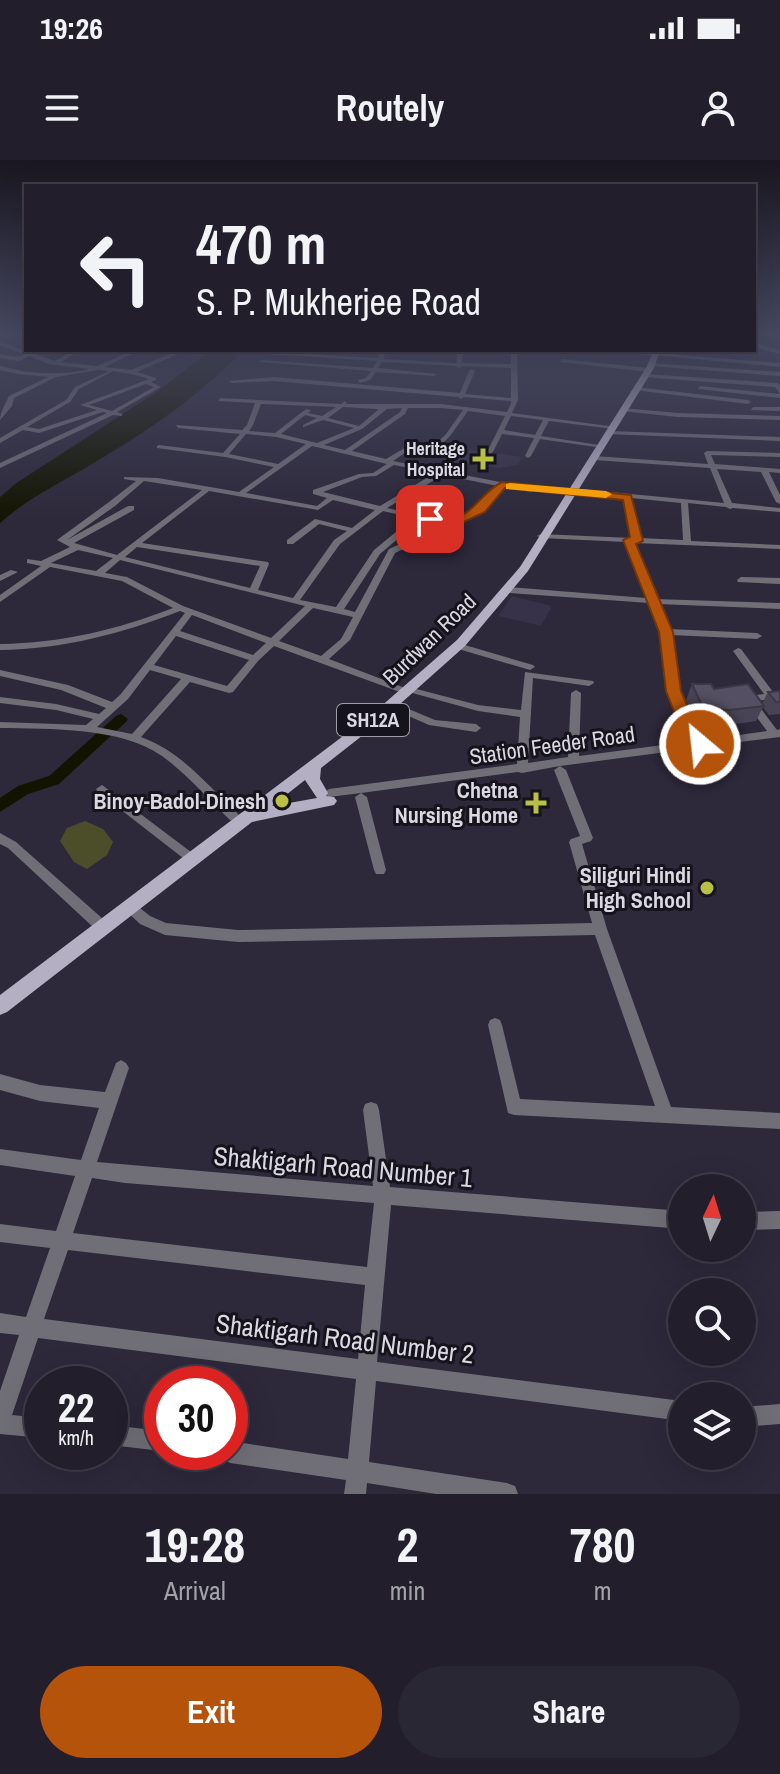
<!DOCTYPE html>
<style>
:root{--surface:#221e2c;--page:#2a2734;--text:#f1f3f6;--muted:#a2a2a9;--line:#3f3c48;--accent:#b45309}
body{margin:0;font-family:"Archivo Narrow",sans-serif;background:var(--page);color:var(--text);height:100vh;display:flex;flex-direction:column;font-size:30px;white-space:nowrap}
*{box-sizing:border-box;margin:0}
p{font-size:26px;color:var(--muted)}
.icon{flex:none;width:44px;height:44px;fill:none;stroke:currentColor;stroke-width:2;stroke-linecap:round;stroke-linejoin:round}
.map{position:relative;height:1334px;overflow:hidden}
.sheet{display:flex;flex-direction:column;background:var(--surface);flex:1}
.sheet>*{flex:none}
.top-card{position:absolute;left:24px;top:24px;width:732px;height:168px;border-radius:0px;box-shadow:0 8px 32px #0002,0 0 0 2px var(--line);background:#221e2c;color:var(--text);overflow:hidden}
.needle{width:52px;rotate:4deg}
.buttons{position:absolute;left:668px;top:1014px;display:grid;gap:16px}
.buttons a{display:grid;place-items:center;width:88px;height:88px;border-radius:50%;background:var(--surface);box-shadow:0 8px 32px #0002,0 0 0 2px var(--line);font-size:40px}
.speed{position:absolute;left:24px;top:1206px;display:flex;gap:16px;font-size:40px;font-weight:700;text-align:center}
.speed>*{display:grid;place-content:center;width:104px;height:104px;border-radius:50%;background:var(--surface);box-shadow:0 8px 32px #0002,0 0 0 2px var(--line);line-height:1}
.speed small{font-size:20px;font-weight:400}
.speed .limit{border:12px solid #d22;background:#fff;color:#111}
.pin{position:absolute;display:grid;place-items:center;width:68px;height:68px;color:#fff;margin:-34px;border-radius:16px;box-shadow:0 4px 12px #0006}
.me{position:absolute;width:88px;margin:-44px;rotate:332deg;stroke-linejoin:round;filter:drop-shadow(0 0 6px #0008)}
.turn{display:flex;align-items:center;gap:28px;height:168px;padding:0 40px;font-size:36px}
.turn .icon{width:104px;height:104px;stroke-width:2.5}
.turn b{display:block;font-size:56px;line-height:68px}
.eta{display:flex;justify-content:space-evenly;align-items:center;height:136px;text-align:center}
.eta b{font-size:48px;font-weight:800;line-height:56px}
.cta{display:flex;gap:16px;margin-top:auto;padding:16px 40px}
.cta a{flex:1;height:92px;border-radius:48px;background:var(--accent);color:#fff;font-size:32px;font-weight:800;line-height:92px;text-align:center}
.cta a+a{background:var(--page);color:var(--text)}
.status{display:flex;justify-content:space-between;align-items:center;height:56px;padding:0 40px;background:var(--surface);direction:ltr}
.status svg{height:22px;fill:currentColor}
header{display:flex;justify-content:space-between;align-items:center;height:104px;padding:0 40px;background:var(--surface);font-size:36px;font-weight:800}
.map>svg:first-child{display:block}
.built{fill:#373149}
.green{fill:#4b4e29}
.water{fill:#131400}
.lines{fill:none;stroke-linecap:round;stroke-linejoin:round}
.river{fill:#131400;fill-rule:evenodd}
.minor{fill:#706e77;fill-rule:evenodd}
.major{fill:#b4afc3;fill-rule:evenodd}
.rail{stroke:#b8b5c2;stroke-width:2;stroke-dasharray:6 6;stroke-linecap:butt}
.wall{fill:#484455}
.building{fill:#544f63;stroke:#3b3745;stroke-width:2}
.route{fill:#b45309;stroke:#753606;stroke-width:2}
.slow{fill:#f59e0b}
.poi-dot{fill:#bac045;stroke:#15131b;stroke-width:3}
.labels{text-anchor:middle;stroke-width:6;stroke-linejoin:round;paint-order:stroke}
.far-poi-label{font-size:18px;font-weight:bold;fill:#dbd8e4;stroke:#15131b;text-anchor:end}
.shield{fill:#15131b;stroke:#a09da8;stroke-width:2}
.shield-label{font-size:20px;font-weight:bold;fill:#dbd8e4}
.street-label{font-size:22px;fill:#dbd8e4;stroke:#15131b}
.poi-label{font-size:22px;font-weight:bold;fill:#dbd8e4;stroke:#15131b;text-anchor:end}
.near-street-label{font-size:26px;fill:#dbd8e4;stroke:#15131b}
</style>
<div class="status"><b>19:26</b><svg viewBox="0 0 49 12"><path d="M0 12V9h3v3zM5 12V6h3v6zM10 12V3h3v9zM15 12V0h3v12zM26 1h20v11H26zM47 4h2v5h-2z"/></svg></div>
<header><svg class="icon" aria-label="menu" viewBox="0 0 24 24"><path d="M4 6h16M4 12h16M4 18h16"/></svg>Routely<svg class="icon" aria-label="person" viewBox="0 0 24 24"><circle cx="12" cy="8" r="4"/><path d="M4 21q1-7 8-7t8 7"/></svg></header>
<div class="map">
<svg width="780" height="1334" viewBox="0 0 780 1334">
<rect width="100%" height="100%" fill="#2d283a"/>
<g class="built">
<polygon points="457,288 522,297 518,305 498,308 444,301"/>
<polygon points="512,436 552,446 541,466 498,456"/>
</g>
<polygon class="green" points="85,661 103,669 113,682 107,695 87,709 74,702 60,681 67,668"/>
<path class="water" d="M211 190H243C200 236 146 272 92 304 60 323 28 338 0 363V337L15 324 158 231Z"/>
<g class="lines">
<polygon class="river" points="121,554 128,559 126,562 59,624 28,634 0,652 0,638 18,626 49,616 116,556"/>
<g class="minor">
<path d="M0 182 55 201 74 190H81L61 202 97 206 133 190H140L105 207 131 210 180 190H187L137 212 156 218V220L151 222 161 227 117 252 122 254V256L113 255 0 308V303L107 253 103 252 39 273 23 270 0 283V278L66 240 75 227 109 211 98 210 56 217 14 238 12 246 0 260C0 252 6 243 9 236L48 217 18 214 0 210V206C30 214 59 216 89 209L48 204 29 196 19 201 0 198V194L18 197 24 194 0 185ZM113 211 131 214 149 219 80 245 97 250 39 269 27 267 70 242 79 229ZM146 224 154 227 112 251 89 245Z"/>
<polygon points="754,183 780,190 780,194 754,187"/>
<polygon points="92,190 103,190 100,192"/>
<path d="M379 190H385L384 199 457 203V190H463L462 203 511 204V190H517L518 240 512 253 616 267 613 269 549 261 541 276 599 285 596 287 540 279 531 296 528 298 525 296 534 278 502 274 493 292 490 294 487 292 505 256 468 251 450 276 432 294 409 290 393 301 531 328H569L724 343 710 308 594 300 591 298 594 296 708 304 704 293 707 291 780 293V297L711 295 715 304 780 309V313L769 312 780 335V344L776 342 761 312 717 309 732 343 780 348V352L733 348 730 349 726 347 688 343 691 381 780 385V389L634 383 644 415 655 439 780 443V449L658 444 669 469 757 473 762 476 757 479 671 475C677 516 679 545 703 580L767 571 743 539 748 536 764 534 733 491 738 488 741 489 776 536 771 539 755 541 777 570 780 569V577L708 586 709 589 704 593 700 592 697 588 560 606 566 610 593 678 591 681 582 684 607 769 671 947 780 953V969L514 955 508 953 488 865 490 860 495 858 500 860 502 865 520 939 655 946 595 775 238 782 165 775 140 764 123 748 125 744 130 743 135 744 150 756 166 763 238 770 592 763 569 682 571 679 580 676 554 610 560 606 522 613 518 612 361 633 367 637 386 710 384 714H376L374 710 355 637 361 633 329 637 323 633 329 629 517 604 520 557 478 551 405 531H397L274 486 258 501 233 532 229 533 190 522 141 577C181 591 208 626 238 654L240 657 234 661 230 660C208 639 187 614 162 596 121 567 50 569 0 568V562L86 565 93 559 56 550 0 543V537L56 544 99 554 106 548 61 530 0 516V510L68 525 112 542 120 535 185 453 180 451C121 474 63 489 0 490V484C61 483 116 470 173 448L122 421 50 407 0 442V435L41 406 27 403V399L41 401 70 387 57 380 109 342 136 321 124 319V317L158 318 239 332 274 307 225 297 157 288V286L159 285 223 293 240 274 178 268 176 265 242 270 247 265 255 243 218 241 220 238 341 244 345 241 347 244H441L507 252 511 243V241L464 237 461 239 458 237 274 221 232 223 229 221 274 217 460 233 469 211 472 209 475 211 465 234 511 238V208L462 206 459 208 456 206 382 202 378 208 437 214 434 216 376 212 370 220 360 223 358 220 366 218 371 211 259 202 262 200 373 208 377 201 249 193 252 191 379 198ZM261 244 336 247 322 256 308 253 311 250 306 249 275 273 249 271 253 265ZM343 247 376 249H379L359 266 328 258ZM402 248 400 252 345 290 324 285 362 269 387 249ZM408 248H441L463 250 446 274 429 291 408 286 386 299 352 291 405 254ZM305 255 317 258 303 265V267L323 260 354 268 317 283 281 274ZM511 256 543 260 535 275 504 270ZM246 274 276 277 306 284 278 304 229 294ZM312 286 387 304 373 313 359 314 313 330V334L327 338 317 346 246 333ZM394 305 435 313 380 346 323 332 362 317 376 316ZM443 315 498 326 478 347 448 362 387 348ZM144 321 202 330 117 395 74 383 134 350V346H128L67 380 115 346ZM504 327 531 332H569L623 337 632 378 541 374 537 376 541 378 626 382 636 415 646 438 509 427 505 430 509 433 649 443 661 472 669 531 682 564 693 581 579 596 581 533 576 530 571 533 568 597 528 603 533 518 589 526 594 523 593 521 525 512 521 550 478 545 409 527 405 528 329 499 350 480 395 393 484 351ZM209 331 318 350 333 340 375 350 352 368 315 359 287 380V384H293L319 364 347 371 334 380 293 438 258 430 269 404 268 402 142 383ZM631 338 681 343 683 380 640 378ZM383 351 413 358 374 390 336 447 300 440 340 384ZM420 360 442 365 389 389 355 452 344 449 380 394ZM137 387 260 406 250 428 125 397ZM78 390 113 398 96 411 51 403ZM120 400 305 446 271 478 183 446 127 417 105 413ZM313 448 353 457 341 479 321 496 279 481ZM192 455 266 483 253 495 180 471ZM176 476 249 500 227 526 154 505ZM150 510 181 519 132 574 97 567 128 539Z"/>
<polygon points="598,190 619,190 780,203 780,207"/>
<polygon points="562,199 649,208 652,210 649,212 560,202"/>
<polygon points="651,203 780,212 780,216 649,206"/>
<polygon points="645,214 777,223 780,225 780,234 775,227 643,217"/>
<polygon points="700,226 780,234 780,238 698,229"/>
<polygon points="636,227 748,240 751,242 748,244 634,230"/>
<polygon points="753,247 780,247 780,251 751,250"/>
<polygon points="623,248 678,253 780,256 780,260 678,257 621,251"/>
<polygon points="609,271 780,277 780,281 607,274 607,272"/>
<polygon points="11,410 18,412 0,421 0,415"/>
<polygon points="741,417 780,418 780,424 738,422 737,420"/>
<polygon points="458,483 533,505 535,507 530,510 455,488 455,484"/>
<polygon points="392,542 435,560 476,564 481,568 476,572 429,565 388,547 387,545"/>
<polygon points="102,625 191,692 193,695 191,698 183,698 98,632 96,629"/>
<polygon points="0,673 16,682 103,759 105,763 103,767 98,769 93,767 8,688 0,684"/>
<path d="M121 900 126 903 129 908 97 1002 373 1026 363 950 365 944 371 942 377 944 379 950 390 1027 682 1051V1069L391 1045 377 1202 682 1241V1261L376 1221 369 1302 507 1323 515 1326 518 1334H436L367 1323 366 1334H344L346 1320 230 1303 223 1299 219 1292H230V1281L348 1299 356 1219 38 1178 12 1255 42 1258V1278L0 1274V1231L19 1175 0 1173V1153L26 1157 50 1088 0 1082V1064L56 1071 75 1016 0 1005V989L81 1000 99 948 40 941 0 930V914L40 925 105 932 116 903ZM92 1018 125 1023 374 1043 367 1107 73 1073ZM68 1090 365 1125 358 1199 44 1159Z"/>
<polygon points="780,1051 780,1069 742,1070 742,1052"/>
<polygon points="780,1244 780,1264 742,1267 742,1247"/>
<polygon points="110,1265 162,1271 162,1291 110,1285"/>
</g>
<path class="major" d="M654 190H660L654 208 528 411 465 486 381 561 321 608 320 619 328 633 326 636 334 637 337 641 334 645 252 662 7 852 0 855V835L371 555 457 480 520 407 646 208ZM305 620 317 638 272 646Z"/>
<polyline class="rail" points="772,175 780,177"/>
</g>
<polygon class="wall" points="692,524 762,544 768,532 780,531 780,554 769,555 763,547 756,561 723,566 696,563 686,540"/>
<g class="building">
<polygon points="692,524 711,524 714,529 748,524 764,546 730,550 703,548"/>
<polygon points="780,531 780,542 776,542 768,532"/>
</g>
<linearGradient id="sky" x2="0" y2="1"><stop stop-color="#191620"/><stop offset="0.48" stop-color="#464860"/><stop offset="1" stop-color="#464860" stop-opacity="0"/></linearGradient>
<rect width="780" height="362" fill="url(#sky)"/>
<path class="route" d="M502 322 631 335 643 381 636 384 673 472 681 531 695 564 708 584 706 588H694L679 564 666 531 659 472 623 380 630 377 623 340 505 328 485 352 453 367 425 359 430 356C473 367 473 337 502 322Z"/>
<polygon class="slow" points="510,323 606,331 612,334 606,338 506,329 506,324"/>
<g class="poi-dot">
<path d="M479 287h8v8h8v8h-8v8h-8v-8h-8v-8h8z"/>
<circle cx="282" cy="641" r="8"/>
<path d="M532 631h8v8h8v8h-8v8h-8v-8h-8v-8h8z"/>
<circle cx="707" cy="728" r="8"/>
</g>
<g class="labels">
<g class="far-poi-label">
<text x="465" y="295">Heritage<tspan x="465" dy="21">Hospital</tspan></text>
</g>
<rect class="shield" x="337" y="544" width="72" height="32" rx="6"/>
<g class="shield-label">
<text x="373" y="567">SH12A</text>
</g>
<g class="street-label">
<text transform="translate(429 479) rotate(-44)" y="8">Burdwan Road</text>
<text transform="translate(552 585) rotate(-8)" y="8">Station Feeder Road</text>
</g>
<g class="poi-label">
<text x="518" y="638">Chetna<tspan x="518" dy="25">Nursing Home</tspan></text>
<text x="266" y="649">Binoy-Badol-Dinesh</text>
<text x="691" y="723">Siliguri Hindi<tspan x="691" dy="25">High School</tspan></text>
</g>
<g class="near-street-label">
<text transform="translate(343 1007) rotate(5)" y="9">Shaktigarh Road Number 1</text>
<text transform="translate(345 1179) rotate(7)" y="9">Shaktigarh Road Number 2</text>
</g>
</g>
</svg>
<div class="buttons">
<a><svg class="needle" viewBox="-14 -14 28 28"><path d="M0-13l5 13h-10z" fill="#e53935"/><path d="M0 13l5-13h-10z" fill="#a2a2a9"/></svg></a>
<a><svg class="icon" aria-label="search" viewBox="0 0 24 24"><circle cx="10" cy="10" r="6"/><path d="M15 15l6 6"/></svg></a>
<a><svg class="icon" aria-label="layers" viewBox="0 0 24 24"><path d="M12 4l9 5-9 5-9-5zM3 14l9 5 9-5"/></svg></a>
</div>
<div class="speed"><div>22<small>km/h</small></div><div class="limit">30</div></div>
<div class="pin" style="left:430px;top:359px;background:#d93025"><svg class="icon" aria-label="arrive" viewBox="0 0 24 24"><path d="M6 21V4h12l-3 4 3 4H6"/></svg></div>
<svg class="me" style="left:700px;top:584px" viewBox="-20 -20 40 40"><circle r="17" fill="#b45309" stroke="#fff" stroke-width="3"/><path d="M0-11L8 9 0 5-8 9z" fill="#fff"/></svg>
<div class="top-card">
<div class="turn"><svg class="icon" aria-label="left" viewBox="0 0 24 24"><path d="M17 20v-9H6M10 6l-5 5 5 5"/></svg><div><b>470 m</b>S. P. Mukherjee Road</div></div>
</div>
</div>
<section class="sheet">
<div class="eta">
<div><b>19:28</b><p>Arrival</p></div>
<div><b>2</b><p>min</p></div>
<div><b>780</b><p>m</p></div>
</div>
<div class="cta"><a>Exit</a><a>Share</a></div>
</section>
